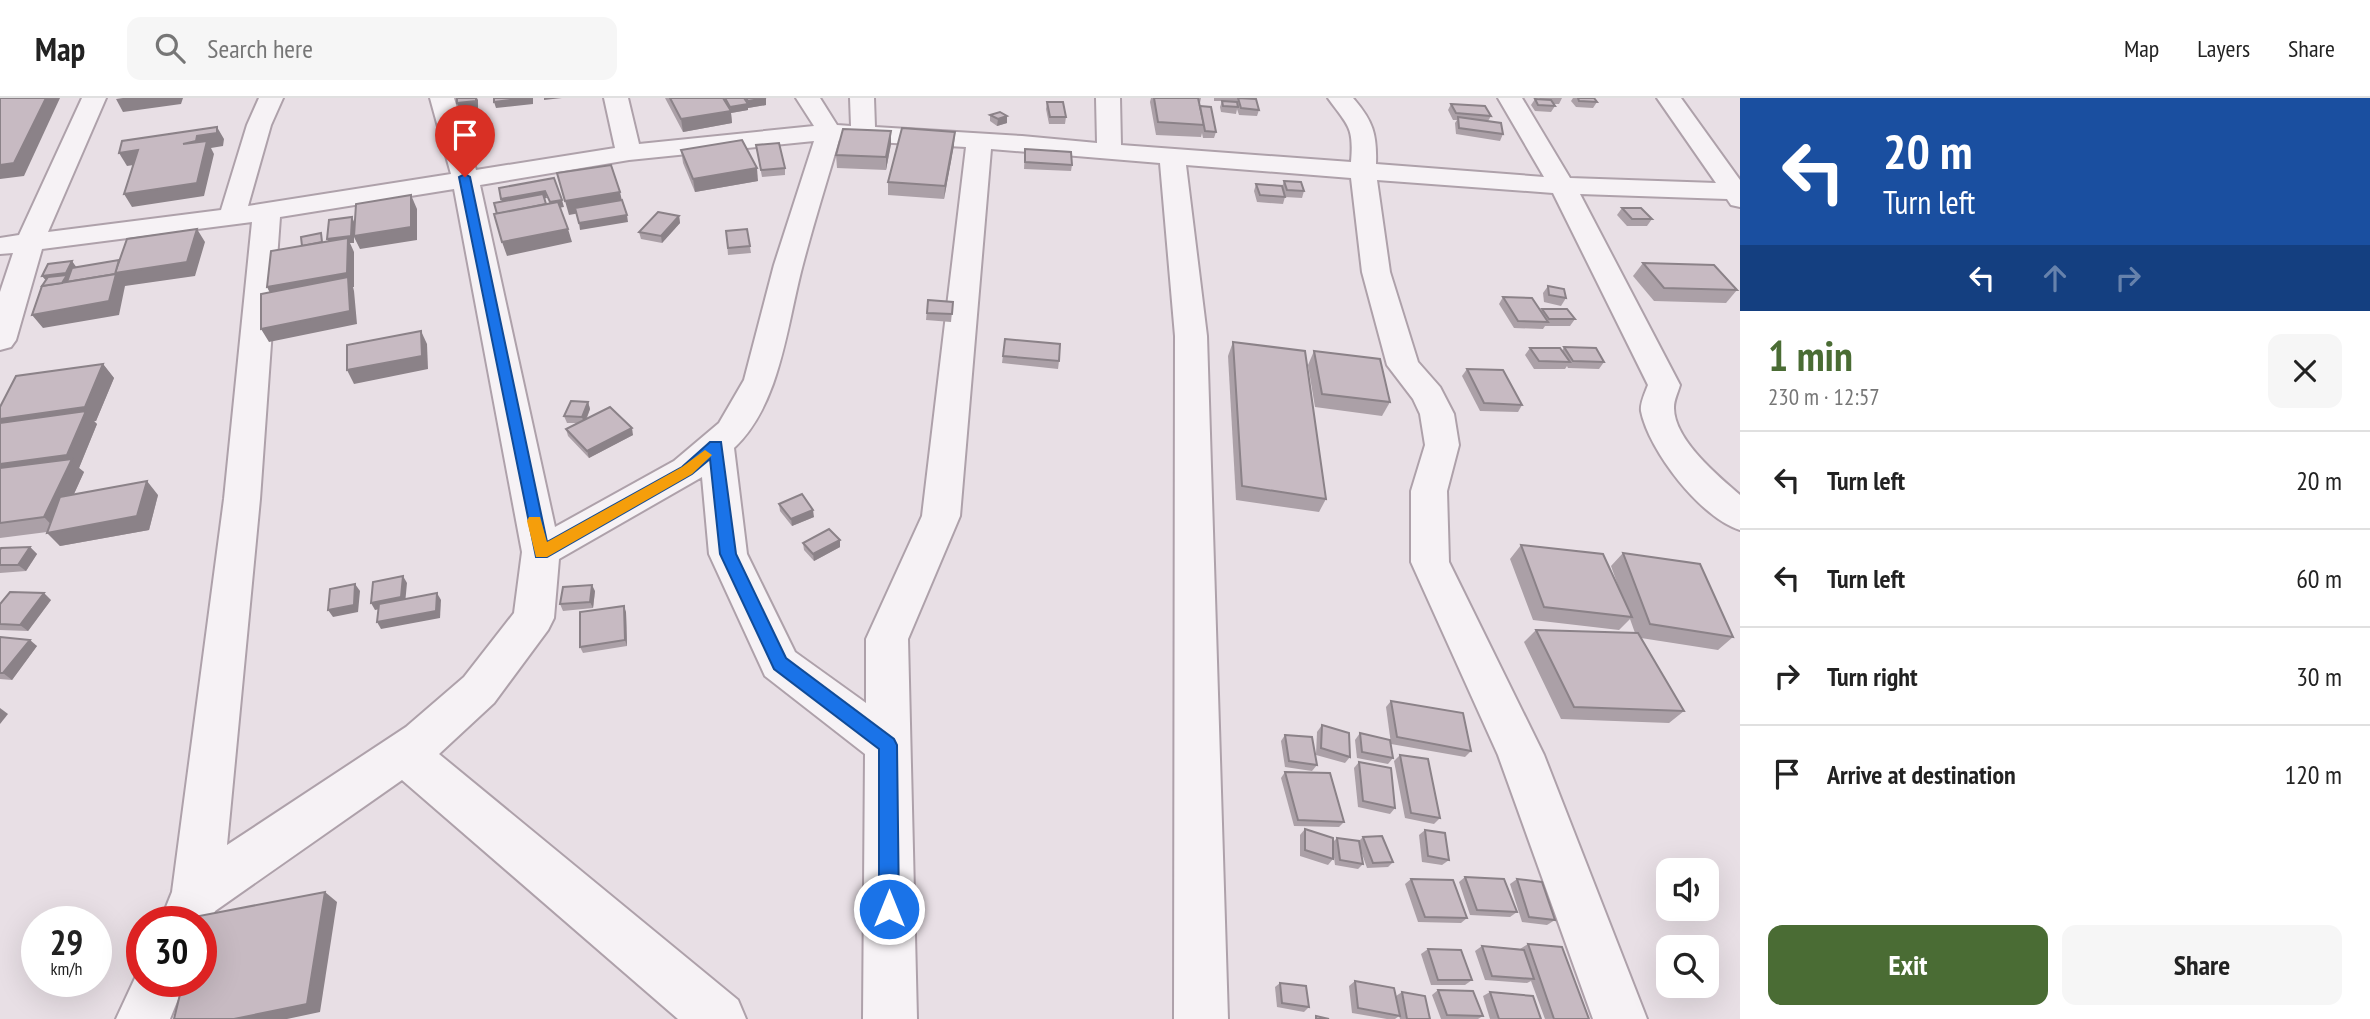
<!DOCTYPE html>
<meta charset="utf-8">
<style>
:root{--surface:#fff;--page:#f6f6f6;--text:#222;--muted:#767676;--line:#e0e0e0;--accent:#4a6c34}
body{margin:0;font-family:"PT Sans Narrow",sans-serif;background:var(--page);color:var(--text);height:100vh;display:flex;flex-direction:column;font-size:26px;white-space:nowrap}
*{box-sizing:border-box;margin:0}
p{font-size:23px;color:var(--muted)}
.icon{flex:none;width:38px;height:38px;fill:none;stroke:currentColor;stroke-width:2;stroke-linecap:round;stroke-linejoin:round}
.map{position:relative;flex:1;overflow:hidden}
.drawer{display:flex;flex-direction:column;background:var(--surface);width:630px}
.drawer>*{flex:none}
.banner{background:#1a4fa0;color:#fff;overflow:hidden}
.controls{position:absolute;left:1656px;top:760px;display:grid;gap:14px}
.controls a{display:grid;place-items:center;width:63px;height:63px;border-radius:14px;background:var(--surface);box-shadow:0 7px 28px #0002;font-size:35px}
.speed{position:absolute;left:21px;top:808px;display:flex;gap:14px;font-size:35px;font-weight:700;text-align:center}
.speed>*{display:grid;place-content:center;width:91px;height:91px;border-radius:50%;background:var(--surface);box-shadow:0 7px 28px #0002;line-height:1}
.speed small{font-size:18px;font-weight:400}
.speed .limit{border:10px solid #d22;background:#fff;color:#111}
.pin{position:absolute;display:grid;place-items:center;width:60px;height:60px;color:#fff;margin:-72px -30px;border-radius:50% 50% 50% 0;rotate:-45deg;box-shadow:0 0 7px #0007}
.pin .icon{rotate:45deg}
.me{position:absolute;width:77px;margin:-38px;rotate:0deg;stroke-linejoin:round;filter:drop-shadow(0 0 5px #0008)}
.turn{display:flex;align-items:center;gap:24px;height:147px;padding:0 28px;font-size:32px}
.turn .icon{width:91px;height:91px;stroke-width:2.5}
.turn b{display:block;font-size:49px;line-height:60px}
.lanes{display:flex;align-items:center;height:66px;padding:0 28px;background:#0003;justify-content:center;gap:35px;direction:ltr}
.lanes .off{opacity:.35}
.round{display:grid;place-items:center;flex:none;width:74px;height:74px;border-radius:14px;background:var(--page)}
.head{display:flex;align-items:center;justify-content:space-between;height:119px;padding:0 28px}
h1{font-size:42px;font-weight:700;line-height:52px;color:var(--accent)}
.cta{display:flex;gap:14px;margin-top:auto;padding:14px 28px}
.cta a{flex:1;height:80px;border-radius:14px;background:var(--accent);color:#fff;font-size:28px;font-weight:700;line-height:80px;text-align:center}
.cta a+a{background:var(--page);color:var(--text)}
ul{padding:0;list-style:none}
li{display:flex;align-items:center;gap:21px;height:98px;padding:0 28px;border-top:2px solid var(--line)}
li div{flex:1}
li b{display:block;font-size:26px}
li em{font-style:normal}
header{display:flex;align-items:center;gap:42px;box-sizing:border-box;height:98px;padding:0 35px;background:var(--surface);border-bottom:2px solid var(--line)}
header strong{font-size:33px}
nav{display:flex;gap:38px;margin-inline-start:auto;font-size:24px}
.search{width:490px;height:63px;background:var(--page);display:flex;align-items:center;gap:18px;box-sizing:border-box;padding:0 24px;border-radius:14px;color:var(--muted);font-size:26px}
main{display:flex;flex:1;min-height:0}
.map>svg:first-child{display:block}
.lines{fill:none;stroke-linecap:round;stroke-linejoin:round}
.minor-casing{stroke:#aea1aa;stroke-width:4}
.minor{fill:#f6f2f5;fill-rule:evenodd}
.wall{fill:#aba0a7}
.shaded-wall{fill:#8b8288}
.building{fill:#c7bac2;stroke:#8b8288;stroke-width:2}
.route{fill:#1a73e8;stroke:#114b97;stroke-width:2}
.slow{fill:#f59e0b}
</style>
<header>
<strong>Map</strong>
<div class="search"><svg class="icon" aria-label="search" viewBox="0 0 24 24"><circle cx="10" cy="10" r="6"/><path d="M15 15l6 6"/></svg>Search here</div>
<nav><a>Map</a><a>Layers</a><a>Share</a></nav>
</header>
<main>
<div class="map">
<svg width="1740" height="921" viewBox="0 0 1740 921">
<rect width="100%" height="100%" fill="#e8dfe5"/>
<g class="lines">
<defs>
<g id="minor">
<path d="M82 0H106L48 134 221 112 247 27 259 0H283L271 27 248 108 451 76 430 0H454L476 72 615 50 604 0H628L639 46 814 28 796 0H820L837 27 851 28 850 0H874L875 29 1022 38 1097 45 1096 0H1120L1121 47 1351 64C1354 28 1348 28 1328 0H1353C1373 23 1377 36 1376 66L1544 79 1498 0H1522L1570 80 1716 85 1657 0H1681L1740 82V109L1731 107 1727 101 1580 96 1680 287C1678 294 1674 302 1674 309 1673 341 1718 378 1740 397V432C1701 420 1649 353 1641 313 1640 305 1645 295 1648 287L1553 95 1377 82 1390 174 1418 264 1440 289 1454 316 1459 347 1447 393 1449 464 1544 657 1647 921H1593L1498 657 1411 464V393L1425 347 1420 316 1413 301 1387 267 1362 174 1351 80 1186 67 1207 238 1228 921H1174L1175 238 1160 65 991 51 960 418 908 541 917 921H863L865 656 765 578 709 456 702 379 559 461 554 520 548 532 494 605 439 656 738 902 746 921H678L402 682 215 813 203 842 201 824H160L172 794 224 401 252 124 42 151 16 242 11 249 0 252V194L13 155 0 156V140L19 137ZM839 42 966 49 922 418 866 541V605L795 554 747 456 734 350C781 306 787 225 803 166 814 124 827 83 839 42ZM814 43 774 167 744 282 719 325 674 363 555 429 480 87 629 62ZM454 91 522 454 514 515 464 579 406 629 227 747 260 401 280 119Z"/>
<polygon points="142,865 142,884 185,884 170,921 116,921"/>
</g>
</defs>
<use href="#minor" class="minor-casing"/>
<use href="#minor" class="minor"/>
</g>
<g class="wall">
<polygon points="665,0 723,0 725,3 724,0 746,3 745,0 766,0 766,7 748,10 748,8 748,12 731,15 732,25 683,34"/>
<polygon points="1151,0 1201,0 1200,5 1200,9 1216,34 1214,40 1203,40 1202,35 1201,39 1156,37 1150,4"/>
<polygon points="1214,0 1255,0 1259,12 1257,18 1239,17 1237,11 1236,16 1221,14 1220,9 1222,3 1214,3"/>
<polygon points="1539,0 1562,0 1559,6 1553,6 1555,8 1551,14 1535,13 1531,7 1535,1 1540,1"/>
<polygon points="1573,0 1594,0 1597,4 1593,10 1576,9 1571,3"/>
<polygon points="1047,4 1066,19 1065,26 1049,26 1046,11"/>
<polygon points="1451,6 1491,18 1488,23 1503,36 1500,43 1456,36 1455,25 1457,22 1453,22 1448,12"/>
<polygon points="990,17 1007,25 997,28 990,23"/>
<polygon points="891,33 891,46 886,72 837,70 836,57"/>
<polygon points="756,47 785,70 785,77 762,79"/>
<polygon points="954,47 944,101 888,97 888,84"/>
<polygon points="1025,51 1072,67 1071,73 1024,71"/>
<polygon points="681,52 758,83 695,94 683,65"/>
<polygon points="1284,83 1304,93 1302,100 1285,99 1283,106 1257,104 1254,93 1256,86 1282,89"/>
<polygon points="1622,110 1652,121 1647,128 1627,128 1617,117"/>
<polygon points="679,118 680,125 662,145 641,141 639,134"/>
<polygon points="747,131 751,155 728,157 726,133"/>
<polygon points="1643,165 1737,192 1726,205 1654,203 1633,178"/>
<polygon points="1548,188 1566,200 1561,208 1544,204 1543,195"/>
<polygon points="1503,199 1541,213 1542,211 1575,221 1570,228 1545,228 1543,231 1514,230 1499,206"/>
<polygon points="928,202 953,204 951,224 926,222"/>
<polygon points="1005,241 1059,263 1058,271 1002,265"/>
<polygon points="1233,244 1326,401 1319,414 1236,402 1228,258"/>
<polygon points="1564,249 1604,264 1599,271 1568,270 1567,268 1565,271 1534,271 1525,257 1530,250 1562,253"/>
<polygon points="1314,253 1390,304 1382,318 1315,309 1308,267"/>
<polygon points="103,266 114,280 96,323 94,323 97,326 79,370 84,374 74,396 158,397 149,432 60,448 47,434 0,440 0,309"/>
<polygon points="1467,271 1522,307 1518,314 1480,313 1462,278"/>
<polygon points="588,304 590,311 587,320 633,337 589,360 568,338 566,331 577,325 567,325 564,318"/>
<polygon points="779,406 814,419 792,428 780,413"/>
<polygon points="840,442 840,449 814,463 804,452 803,445"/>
<polygon points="1521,447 1620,493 1611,468 1623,455 1733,539 1718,552 1641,540 1684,613 1669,625 1561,621 1524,544 1536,532 1635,535 1630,521 1619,532 1533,522 1510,461"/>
<polygon points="30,449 37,456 26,473 0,475 0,450"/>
<polygon points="595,493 593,510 563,513 560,506"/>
<polygon points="51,502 28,533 0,532 0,506"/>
<polygon points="626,514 627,548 583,555 580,549"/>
<polygon points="0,539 37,548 12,582 0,581"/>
<polygon points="1391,603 1471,653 1465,659 1391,646 1386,609"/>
<polygon points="1322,627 1350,659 1345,665 1316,657 1317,634"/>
<polygon points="1360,635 1393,660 1388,666 1357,660 1355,642"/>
<polygon points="1285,637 1317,667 1312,673 1285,669 1281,643"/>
<polygon points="1400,657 1440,720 1434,726 1405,720 1394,663"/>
<polygon points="1359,664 1395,710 1390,716 1358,709 1354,670"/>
<polygon points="1285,674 1344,724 1339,729 1294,728 1281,680"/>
<polygon points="1305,731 1333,744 1337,740 1359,743 1363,739 1393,764 1388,769 1367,770 1361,753 1363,766 1358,771 1335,767 1333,752 1333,761 1328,767 1300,758 1300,737"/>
<polygon points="1425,732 1449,762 1442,767 1422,764 1419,737"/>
<polygon points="1465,779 1517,814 1510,819 1470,817 1459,784"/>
<polygon points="1411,781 1467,820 1461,825 1418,824 1405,786"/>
<polygon points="1517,781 1555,822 1547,827 1522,824 1510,786"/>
<polygon points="1528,846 1589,921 1545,921 1531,883 1527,885 1485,882 1475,853 1482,848 1520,851"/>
<polygon points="1428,851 1472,882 1465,887 1431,887 1421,856"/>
<polygon points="1355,883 1396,898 1402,894 1430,921 1400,921 1399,918 1395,921 1387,921 1352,915 1349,888"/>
<polygon points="1280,885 1309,909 1304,914 1277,909 1275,889"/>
<polygon points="1438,892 1483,918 1478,921 1441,921 1432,897"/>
<polygon points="1490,894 1541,921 1490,921 1483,898"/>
</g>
<g class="shaded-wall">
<polygon points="46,0 60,0 24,78 0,81 0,67"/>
<polygon points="123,0 183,0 181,6 123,14 116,1"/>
<polygon points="476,0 477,0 478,2 478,10 460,12 457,5"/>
<polygon points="526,0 533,0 533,6 496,10 494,4"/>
<polygon points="544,0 562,0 544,2"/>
<polygon points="766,0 766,7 748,10 748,3"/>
<polygon points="748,6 748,12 731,15 732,25 683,34 681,21 731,13 730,9"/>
<polygon points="1007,18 1007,25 997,28 998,21"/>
<polygon points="217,29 224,41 223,48 211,50 214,56 204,98 132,109 124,96 197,38"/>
<polygon points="891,33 891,46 886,72 886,59"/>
<polygon points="955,34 954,47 944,101 945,88"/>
<polygon points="138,52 146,65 127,68 119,55"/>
<polygon points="757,70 758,83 695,94 693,81"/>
<polygon points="545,93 547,100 503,108 501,101"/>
<polygon points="620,94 623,107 569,117 565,103"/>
<polygon points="411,97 417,111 417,142 360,151 354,139 354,145 350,145 354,154 354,189 353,189 354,193 357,226 269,244 261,231 274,203 267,189 330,148 327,141 352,119 355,126"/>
<polygon points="562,102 564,109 552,111 550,104"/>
<polygon points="627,117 628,124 580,132 579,125"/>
<polygon points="679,118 680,125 662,145 661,138"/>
<polygon points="197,131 205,144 195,178 125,188 119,217 43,230 32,217 48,185 42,178 72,163 77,170 115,176"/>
<polygon points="568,131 572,144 507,158 502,144"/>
<polygon points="421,233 427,246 428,271 354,286 347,272"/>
<polygon points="103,266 114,280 96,323 94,323 97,326 79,370 84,374 57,433 44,419 0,382 0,321"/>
<polygon points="588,304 590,311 584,326 582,319"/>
<polygon points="632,330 633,337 589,360 587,353"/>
<polygon points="147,383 158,397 149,432 60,448 47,435"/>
<polygon points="813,412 814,419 792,428 791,421"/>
<polygon points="840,442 840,449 814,463 813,456"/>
<polygon points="30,449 37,456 26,473 18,467"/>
<polygon points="403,478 407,485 405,506 375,512 371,505"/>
<polygon points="355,486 360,493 358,514 333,519 328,512"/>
<polygon points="592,487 595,493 593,510 590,504"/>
<polygon points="44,495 51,502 28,533 20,527"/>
<polygon points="437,495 441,502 440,520 381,531 377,524"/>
<polygon points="624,508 626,514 627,548 625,542"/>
<polygon points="30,542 37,548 12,582 3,575"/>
<polygon points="0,610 8,616 0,626"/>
<polygon points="325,794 337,804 320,914 287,921 234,921"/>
</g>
<g class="building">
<polygon points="0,0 46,0 14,65 0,67"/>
<polygon points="457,0 476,0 476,3 457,5"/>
<polygon points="494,0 526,0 494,4"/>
<polygon points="670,0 723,0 731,13 681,21"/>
<polygon points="725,0 744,0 748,6 730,9"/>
<polygon points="746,0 766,0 748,3"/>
<polygon points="1154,0 1198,0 1204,27 1158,24"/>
<polygon points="1238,0 1256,1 1259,12 1241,10"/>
<polygon points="1578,0 1594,0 1597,4 1579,3"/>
<polygon points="1535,1 1551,2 1555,8 1538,7"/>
<polygon points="1222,3 1237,4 1238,9 1223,8"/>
<polygon points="1047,4 1063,4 1066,19 1050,19"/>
<polygon points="1451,6 1485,8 1491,18 1456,15"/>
<polygon points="1200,8 1211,9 1216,34 1205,33"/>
<polygon points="1000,14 1007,18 998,21 990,17"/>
<polygon points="1458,19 1501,25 1503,36 1459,30"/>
<polygon points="217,29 217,35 197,38 196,43 183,46 207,43 197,85 124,96 138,52 119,55 122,43"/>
<polygon points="902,30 955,34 945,88 888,84"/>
<polygon points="843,31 891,33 886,59 836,57"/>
<polygon points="742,42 757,70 693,81 681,52"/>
<polygon points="779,45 785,70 761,72 756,47"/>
<polygon points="1025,51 1071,54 1072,67 1025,64"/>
<polygon points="611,67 620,94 565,103 557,75"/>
<polygon points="554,80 562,102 550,104 545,93 501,101 499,90"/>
<polygon points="1284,83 1301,84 1304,93 1287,92"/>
<polygon points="1256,86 1282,88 1285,99 1260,97"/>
<polygon points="543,96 546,106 497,116 494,105"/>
<polygon points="411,97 411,129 354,138 356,106"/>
<polygon points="622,102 627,117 579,125 575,110"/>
<polygon points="558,104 568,131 502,144 494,116"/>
<polygon points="1622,110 1641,110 1652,121 1632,121"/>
<polygon points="658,114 679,118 661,138 639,134"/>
<polygon points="352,119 351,138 327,141 329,122"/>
<polygon points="197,131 187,164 115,175 127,141"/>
<polygon points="747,131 750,148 728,150 726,133"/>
<polygon points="321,135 322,144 302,148 301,139"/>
<polygon points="348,140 347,175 267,189 271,153"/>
<polygon points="119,162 115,176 67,184 72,170"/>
<polygon points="72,163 66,175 42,178 48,166"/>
<polygon points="1643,165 1714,167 1737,192 1664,190"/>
<polygon points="116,176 109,203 32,217 42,188"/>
<polygon points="67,177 62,185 42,188 48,179"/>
<polygon points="348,179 350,213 261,231 261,196"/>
<polygon points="1548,188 1564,191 1566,200 1549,197"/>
<polygon points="1503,199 1532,200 1548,224 1518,223"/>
<polygon points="928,202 953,204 952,216 927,215"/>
<polygon points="1542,211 1567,211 1575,221 1549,221"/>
<polygon points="421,233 422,258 347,272 347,247"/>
<polygon points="1005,241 1060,246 1059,263 1003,258"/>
<polygon points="1233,244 1305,253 1326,401 1242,388"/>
<polygon points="1564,249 1596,250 1604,264 1573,263"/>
<polygon points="1530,250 1560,250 1570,264 1539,263"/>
<polygon points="1314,253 1380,261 1390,304 1322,296"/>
<polygon points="103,266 85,309 0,321 0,309 16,278"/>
<polygon points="1467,271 1503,272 1522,307 1484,305"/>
<polygon points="571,303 588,304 582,319 564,318"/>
<polygon points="610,309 632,330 587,353 566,331"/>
<polygon points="86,313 67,357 0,366 0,325"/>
<polygon points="72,361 44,419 0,425 0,370"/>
<polygon points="147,383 137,418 47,435 60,399"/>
<polygon points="802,396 813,412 791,421 779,406"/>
<polygon points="829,431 840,442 813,456 803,445"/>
<polygon points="1521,447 1603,456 1632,519 1544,509"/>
<polygon points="30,449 18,467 0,467 0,452 1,450"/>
<polygon points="1623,455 1700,466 1733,539 1650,526"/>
<polygon points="403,478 401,499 371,505 373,484"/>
<polygon points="355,486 354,507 328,512 330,491"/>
<polygon points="592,487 590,504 560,506 563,489"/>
<polygon points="10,494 44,495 20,527 0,526 0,506"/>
<polygon points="437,495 436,513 377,524 379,506"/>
<polygon points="624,508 625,542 580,549 580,514"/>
<polygon points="1536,532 1638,535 1684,613 1574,609"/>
<polygon points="0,539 30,542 3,575 0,575"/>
<polygon points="1391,603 1463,615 1471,653 1397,639"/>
<polygon points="1322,627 1349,635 1350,659 1321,650"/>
<polygon points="1360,635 1390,642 1393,660 1362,654"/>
<polygon points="1285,637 1312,639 1317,667 1289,663"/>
<polygon points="1400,657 1428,661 1440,720 1411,715"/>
<polygon points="1359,664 1391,670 1395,710 1363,703"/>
<polygon points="1285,674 1330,675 1344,724 1298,722"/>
<polygon points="1305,731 1333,740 1333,761 1305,752"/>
<polygon points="1425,732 1445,735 1449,762 1428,758"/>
<polygon points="1382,738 1393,764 1373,765 1363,739"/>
<polygon points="1337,740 1359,743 1363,766 1340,762"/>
<polygon points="1465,779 1504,781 1517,814 1477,812"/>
<polygon points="1411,781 1453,782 1467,820 1425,819"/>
<polygon points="1517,781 1542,784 1555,822 1529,819"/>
<polygon points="325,794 307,906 234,921 174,921 183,884 201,884 201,824 198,824 199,818"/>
<polygon points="1528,846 1562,849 1589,921 1554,921"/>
<polygon points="1482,848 1524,852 1534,881 1492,878"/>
<polygon points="1428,851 1461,852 1472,882 1438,882"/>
<polygon points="1355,883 1394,890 1400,918 1358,910"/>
<polygon points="1280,885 1306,888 1309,909 1282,905"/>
<polygon points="1438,892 1473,893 1483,918 1447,917"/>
<polygon points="1402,894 1425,898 1430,921 1407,921"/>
<polygon points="1490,894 1533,898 1541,921 1499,921"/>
<polygon points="1316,918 1329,921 1316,921"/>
</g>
<polygon class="route" points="465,76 470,79 547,444 682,369 710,344 721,344 736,456 786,560 894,641 897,647 899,811 896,819 889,822 882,819 879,811 879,651 774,571 720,456 710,361 692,376 547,459 536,459 459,79"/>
<polygon class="slow" points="705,352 712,357 692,376 547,459 536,459 527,423 529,419 540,419 547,444 682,369"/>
</svg>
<div class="controls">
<a><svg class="icon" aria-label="sound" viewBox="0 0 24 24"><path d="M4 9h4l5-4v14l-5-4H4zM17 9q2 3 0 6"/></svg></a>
<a><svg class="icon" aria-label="search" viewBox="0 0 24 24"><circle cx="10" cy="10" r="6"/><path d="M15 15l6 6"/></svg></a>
</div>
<div class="speed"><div>29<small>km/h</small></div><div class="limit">30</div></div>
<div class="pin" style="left:465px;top:79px;background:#d93025"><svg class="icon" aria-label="arrive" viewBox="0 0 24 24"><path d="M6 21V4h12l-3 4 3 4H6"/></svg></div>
<svg class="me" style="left:889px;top:811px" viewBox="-20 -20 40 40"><circle r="17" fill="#1a73e8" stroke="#fff" stroke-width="3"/><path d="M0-11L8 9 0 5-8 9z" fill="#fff"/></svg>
</div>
<section class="drawer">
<div class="banner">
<div class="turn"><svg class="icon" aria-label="left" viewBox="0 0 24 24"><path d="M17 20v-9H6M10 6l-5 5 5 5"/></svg><div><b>20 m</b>Turn left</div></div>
<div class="lanes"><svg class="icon" aria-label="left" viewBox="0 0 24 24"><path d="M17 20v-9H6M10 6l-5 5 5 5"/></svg><svg class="icon off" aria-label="ahead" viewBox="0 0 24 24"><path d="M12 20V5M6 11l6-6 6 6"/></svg><svg class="icon off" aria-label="right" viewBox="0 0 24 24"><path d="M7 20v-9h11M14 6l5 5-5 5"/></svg></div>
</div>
<div class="head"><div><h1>1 min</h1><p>230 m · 12:57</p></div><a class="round"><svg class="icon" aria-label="close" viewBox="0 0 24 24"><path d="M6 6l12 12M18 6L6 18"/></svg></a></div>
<ul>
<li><svg class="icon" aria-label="left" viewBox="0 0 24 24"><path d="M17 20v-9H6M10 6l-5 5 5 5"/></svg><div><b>Turn left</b></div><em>20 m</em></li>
<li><svg class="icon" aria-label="left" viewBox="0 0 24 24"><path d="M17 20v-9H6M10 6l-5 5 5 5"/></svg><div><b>Turn left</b></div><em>60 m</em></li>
<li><svg class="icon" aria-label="right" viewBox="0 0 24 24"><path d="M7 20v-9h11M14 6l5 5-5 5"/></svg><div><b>Turn right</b></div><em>30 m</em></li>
<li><svg class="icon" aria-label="arrive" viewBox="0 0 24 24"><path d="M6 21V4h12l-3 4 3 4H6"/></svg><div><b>Arrive at destination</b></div><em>120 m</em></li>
</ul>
<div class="cta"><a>Exit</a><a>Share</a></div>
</section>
</main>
